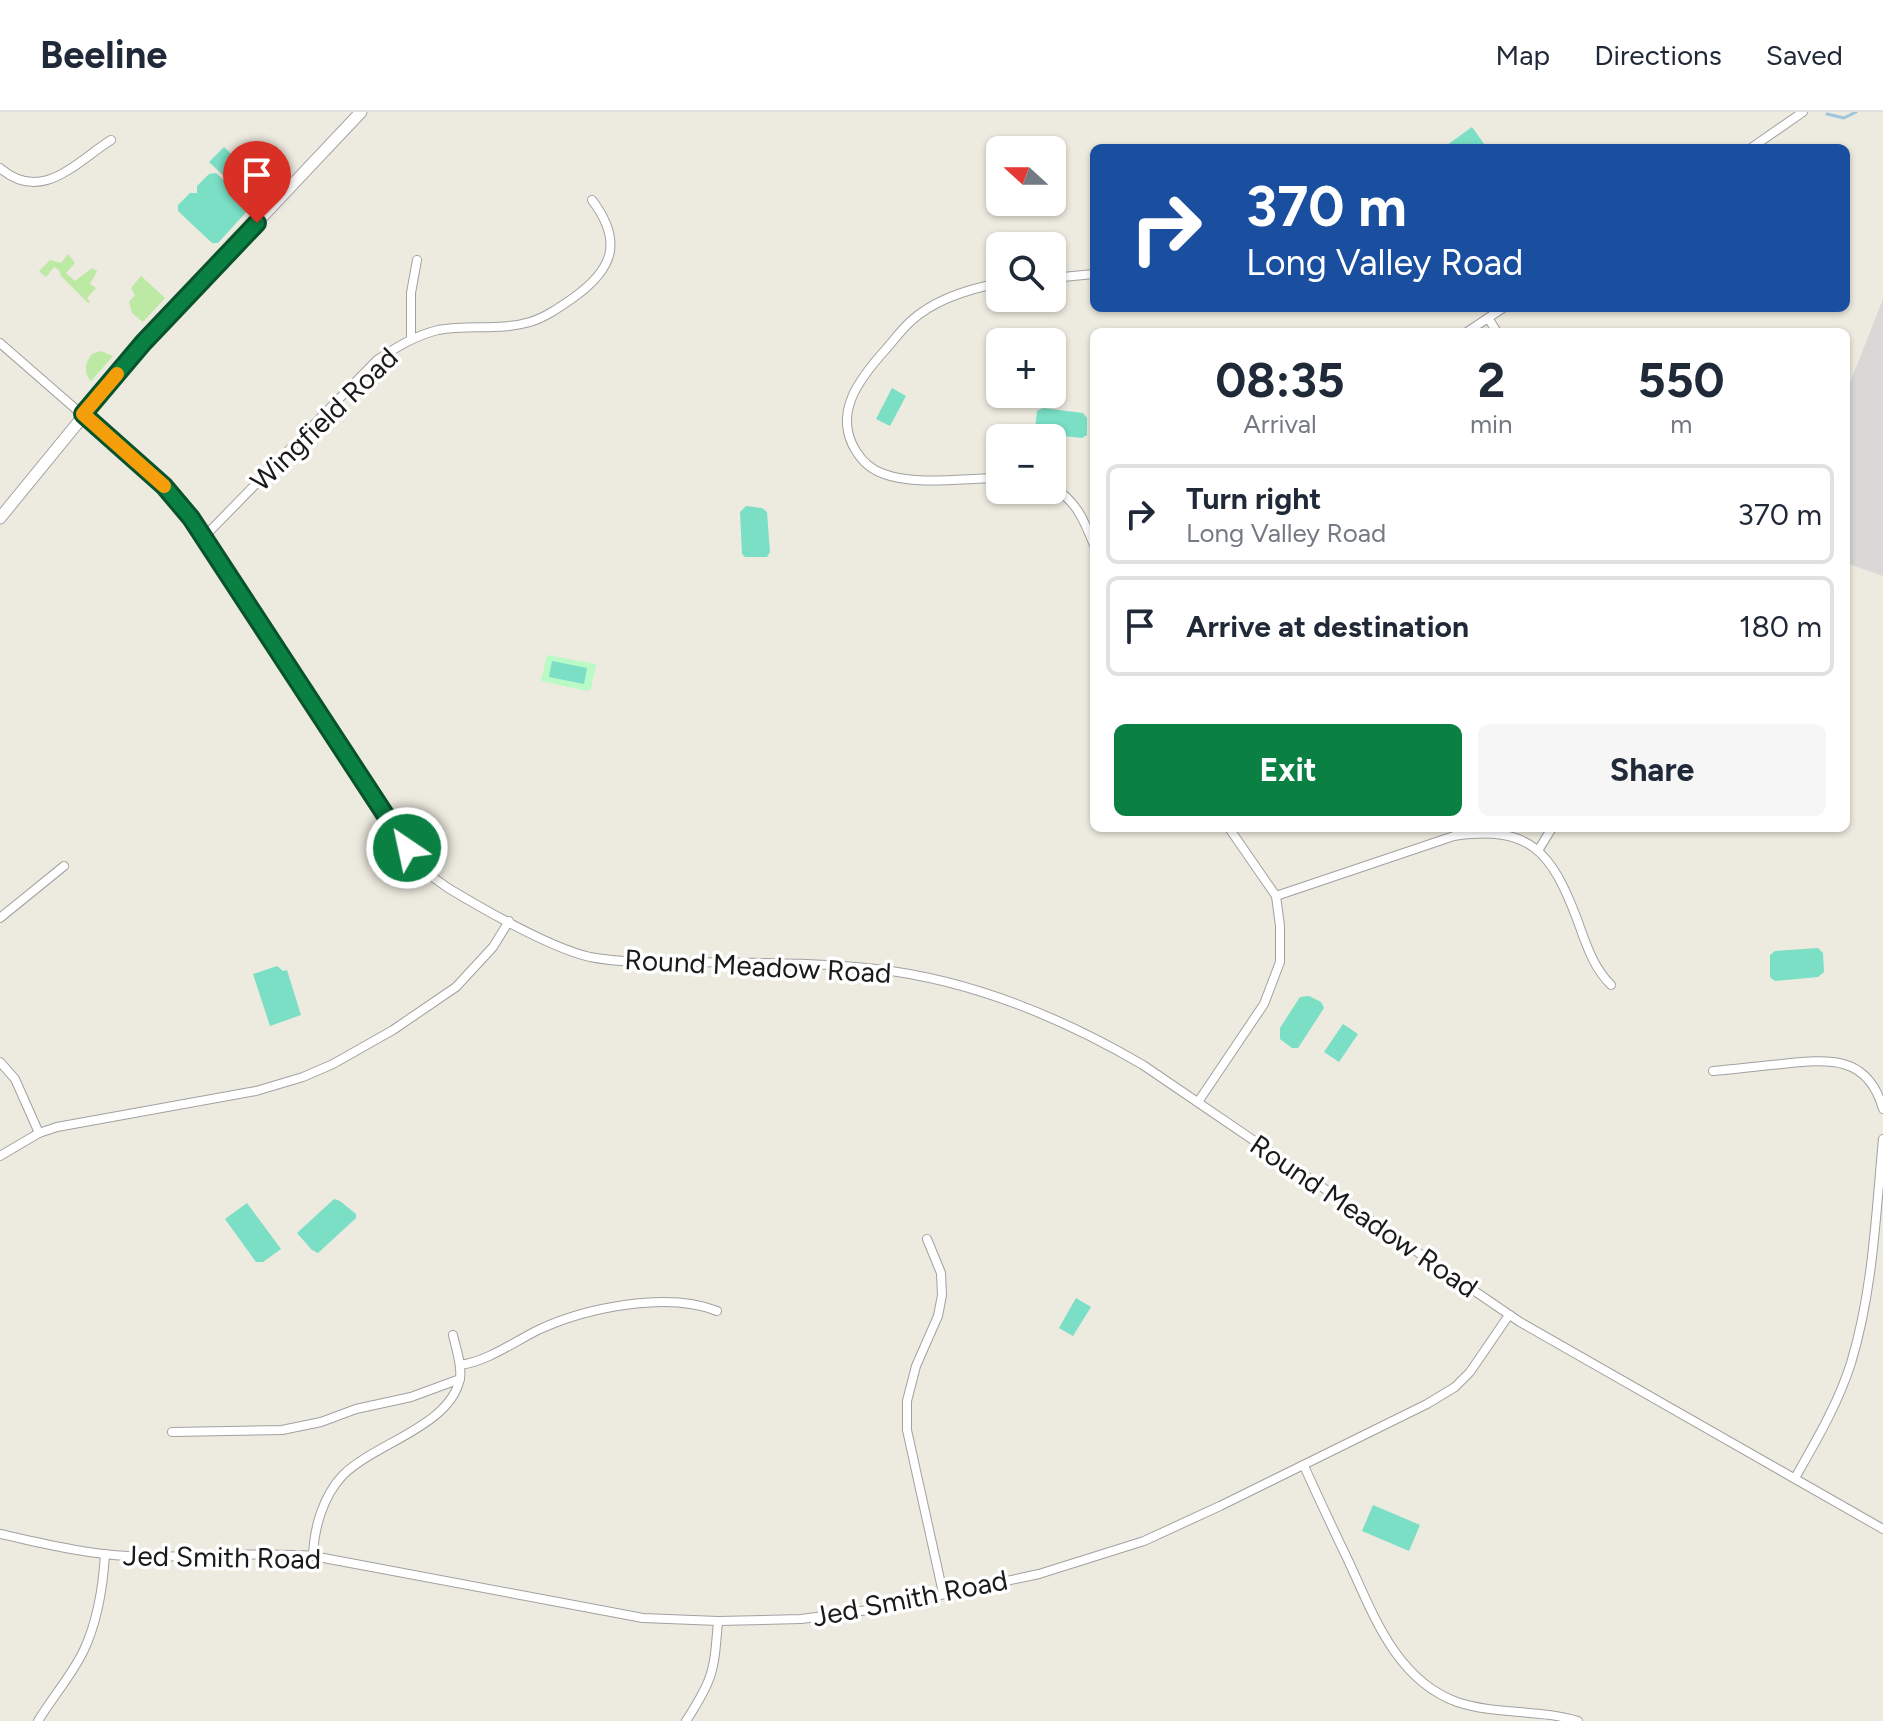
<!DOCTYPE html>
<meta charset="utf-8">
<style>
:root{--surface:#fff;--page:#f6f6f7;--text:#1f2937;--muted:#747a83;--line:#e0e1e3;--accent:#0b8043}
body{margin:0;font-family:Figtree,sans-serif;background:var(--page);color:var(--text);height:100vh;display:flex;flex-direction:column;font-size:30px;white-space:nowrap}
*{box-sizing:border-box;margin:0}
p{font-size:26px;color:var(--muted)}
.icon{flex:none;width:44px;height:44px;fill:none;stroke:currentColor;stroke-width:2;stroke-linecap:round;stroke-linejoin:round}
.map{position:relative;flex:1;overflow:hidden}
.sheet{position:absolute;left:1090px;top:216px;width:760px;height:504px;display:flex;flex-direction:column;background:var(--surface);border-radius:12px;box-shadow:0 2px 6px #0004}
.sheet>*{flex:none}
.banner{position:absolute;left:1090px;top:32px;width:760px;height:168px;border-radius:12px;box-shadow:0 2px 6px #0004;background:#1a4fa0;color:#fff;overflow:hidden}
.needle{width:52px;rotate:291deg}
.buttons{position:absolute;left:986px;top:24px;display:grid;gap:16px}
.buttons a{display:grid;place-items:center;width:80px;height:80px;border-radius:12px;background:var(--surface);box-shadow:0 2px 6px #0004;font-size:40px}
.pin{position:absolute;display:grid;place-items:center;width:68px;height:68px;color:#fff;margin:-82px -34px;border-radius:50% 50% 50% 0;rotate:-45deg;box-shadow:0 0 8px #0007}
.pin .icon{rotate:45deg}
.me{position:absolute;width:88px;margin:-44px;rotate:326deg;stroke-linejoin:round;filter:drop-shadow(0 0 6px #0008)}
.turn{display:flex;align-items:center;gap:28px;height:168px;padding:0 24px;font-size:36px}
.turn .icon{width:104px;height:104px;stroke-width:2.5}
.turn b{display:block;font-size:56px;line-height:68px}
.eta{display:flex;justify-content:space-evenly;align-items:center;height:136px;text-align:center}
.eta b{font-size:48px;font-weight:700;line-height:56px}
.action{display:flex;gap:16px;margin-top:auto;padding:16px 24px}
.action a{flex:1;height:92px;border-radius:12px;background:var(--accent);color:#fff;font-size:32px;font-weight:700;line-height:92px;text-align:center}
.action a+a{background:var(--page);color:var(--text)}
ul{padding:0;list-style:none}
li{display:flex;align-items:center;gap:24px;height:100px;margin:0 16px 12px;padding:0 8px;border:4px solid var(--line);border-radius:12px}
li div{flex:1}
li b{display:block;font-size:30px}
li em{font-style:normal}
header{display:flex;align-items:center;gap:48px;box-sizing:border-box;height:112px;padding:0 40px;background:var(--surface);border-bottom:2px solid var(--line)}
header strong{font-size:38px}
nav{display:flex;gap:44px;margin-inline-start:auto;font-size:28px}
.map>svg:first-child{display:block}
.residential{fill:#d9d8d7}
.grass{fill:#bce9a3}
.park{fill:#b9fac7}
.pitch{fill:#7adfc5}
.water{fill:#9ec6dc}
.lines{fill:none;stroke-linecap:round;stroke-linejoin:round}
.stream{stroke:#9ec6dc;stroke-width:3}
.minor-casing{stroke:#a1a1a1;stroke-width:10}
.tertiary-casing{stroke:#a1a1a1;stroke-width:13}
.minor{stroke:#fff;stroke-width:8}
.tertiary{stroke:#fff;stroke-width:11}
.route-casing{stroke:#07532c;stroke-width:20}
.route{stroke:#0b8043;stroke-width:14}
.slow{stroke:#f59e0b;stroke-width:14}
.labels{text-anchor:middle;stroke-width:7;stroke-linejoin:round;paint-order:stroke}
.street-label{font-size:28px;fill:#1a1a1a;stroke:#fff}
</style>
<header>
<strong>Beeline</strong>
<nav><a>Map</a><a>Directions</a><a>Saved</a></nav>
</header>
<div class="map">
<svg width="1883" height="1609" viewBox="0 0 1883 1609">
<rect width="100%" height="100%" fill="#edeadf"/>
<polygon class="residential" points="1883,187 1883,464 1846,451 1846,281"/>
<g class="grass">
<polygon points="68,142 75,151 66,161 75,169 92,156 97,159 90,172 96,176 87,186 90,190 88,191 61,164 59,158 54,155 46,165 39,159 50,148 61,151"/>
<polygon points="141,164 165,186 143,210 132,201 129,190 135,183 131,176"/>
<path d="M101 239 113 244 91 269C83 260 85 251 92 242Z"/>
</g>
<polygon class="park" points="547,543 596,552 591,577 587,579 541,569"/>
<g class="pitch">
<polygon points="1472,15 1487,36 1443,36"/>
<polygon points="224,35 241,51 226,66 209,50"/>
<polygon points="216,61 248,91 248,98 218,131 212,131 178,99 178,93 190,81 197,81 197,74 209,62"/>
<polygon points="892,276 906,284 890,314 876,307"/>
<polygon points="1043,296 1083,301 1087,306 1087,323 1082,326 1038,321 1035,318 1037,299"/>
<polygon points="746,394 762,396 767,400 770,440 767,445 745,445 742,442 740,400"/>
<polygon points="552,549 587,556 584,572 549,565"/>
<polygon points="1818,836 1823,841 1824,860 1818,865 1775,869 1770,865 1770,843 1775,839"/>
<polygon points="277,854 283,859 287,858 301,903 270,914 253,862"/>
<polygon points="1309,884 1321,890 1324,896 1298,936 1292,936 1280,927 1280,916 1300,885"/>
<polygon points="1343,912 1358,922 1339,950 1324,940"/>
<polygon points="334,1087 340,1089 356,1102 356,1106 318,1141 312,1138 297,1121"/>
<polygon points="247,1091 281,1137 263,1150 256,1150 225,1107"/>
<polygon points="1076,1186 1091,1195 1073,1224 1059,1216"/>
<polygon points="1373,1393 1420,1413 1409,1439 1362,1419"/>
</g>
<polygon class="water" points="260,50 274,63 251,88 240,77 258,56 257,54"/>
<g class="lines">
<polyline class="stream" points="1827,2 1844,6 1856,0"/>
<defs>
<g id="minor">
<polyline points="1751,36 1803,0"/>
<path d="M0 56C42 92 76 50 111 28"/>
<polyline points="1052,166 1094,162"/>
<path d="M1000 171C968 177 935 187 911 209 902 217 894 228 886 237 860 266 832 301 856 339 862 349 872 358 884 362 916 374 965 366 1000 366"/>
<polyline points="1488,206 1497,220"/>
<polyline points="1467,220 1503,196"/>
<polyline points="411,226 411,181 417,148"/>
<path d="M0 231 164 374 204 425 407 736 434 766 448 776C483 797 551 836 590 845 621 851 656 850 687 850 750 851 813 850 876 857 971 868 1061 905 1143 953L1520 1210 1883 1417"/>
<path d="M1052 375C1076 388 1084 408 1094 433"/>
<path d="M204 425 377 248C397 235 414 224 438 218 468 212 500 219 530 210 546 205 560 195 573 186 614 157 623 129 592 88"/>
<polyline points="1539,737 1552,716"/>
<path d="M1276 784 1454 724C1530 713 1551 739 1577 807 1586 832 1593 855 1611 873"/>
<polyline points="0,806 64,754"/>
<polyline points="0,950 15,967 39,1021"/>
<path d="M1713 959C1736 957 1759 954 1782 952 1829 947 1868 943 1883 997"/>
<polyline points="1198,990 1264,892 1280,850 1280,814 1276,784 1229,716"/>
<polyline points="0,1044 39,1021 57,1015 256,979 303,965 333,952 393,918 456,875 493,835 509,809"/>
<polyline points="927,1127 941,1161 942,1183 938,1204 916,1254 907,1289 907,1318 943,1481"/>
<path d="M460 1253C488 1249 512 1231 538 1218 585 1196 667 1179 717 1199"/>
<polyline points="172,1320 282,1318 321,1310 356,1297 411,1285 460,1267"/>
<path d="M1304 1354C1318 1385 1333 1417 1348 1448 1373 1502 1396 1568 1457 1590 1496 1603 1539 1597 1578 1609"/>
<path d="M1795 1366C1816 1329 1838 1292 1851 1251 1873 1179 1876 1101 1883 1027"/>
<path d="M0 1422C42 1431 85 1442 128 1444 190 1447 252 1439 313 1444L643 1506 718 1509 801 1507 876 1497 1039 1462 1144 1429 1220 1394 1427 1292 1455 1275 1470 1260 1509 1203"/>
<path d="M313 1444C314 1416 323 1384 343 1363 375 1331 451 1314 460 1266 462 1252 456 1237 453 1223"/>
<path d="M38 1609C52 1586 71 1564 83 1540 98 1509 103 1476 105 1442"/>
<path d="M686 1609C714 1566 714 1559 718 1509"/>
</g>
<polyline id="tertiary" points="0,406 143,231 361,0"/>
</defs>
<use href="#minor" class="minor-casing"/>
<use href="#tertiary" class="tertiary-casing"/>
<use href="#minor" class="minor"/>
<use href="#tertiary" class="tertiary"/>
</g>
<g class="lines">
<defs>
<polyline id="route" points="257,111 143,231 83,302 164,374 191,406 407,736"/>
</defs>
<use href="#route" class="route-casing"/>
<use href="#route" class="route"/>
<polyline class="slow" points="117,262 83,302 164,374"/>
</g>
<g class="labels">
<g class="street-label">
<text transform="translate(324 307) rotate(-44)" y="10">Wingfield Road</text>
<text transform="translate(758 854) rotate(3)" y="10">Round Meadow Road</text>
<text transform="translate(1364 1104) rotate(34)" y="10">Round Meadow Road</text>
<text transform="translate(222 1445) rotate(1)" y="10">Jed Smith Road</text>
<text transform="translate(910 1486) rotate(-11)" y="10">Jed Smith Road</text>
</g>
</g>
</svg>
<div class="buttons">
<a><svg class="needle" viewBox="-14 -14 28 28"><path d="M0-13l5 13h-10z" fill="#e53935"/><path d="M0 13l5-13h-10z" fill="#747a83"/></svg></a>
<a><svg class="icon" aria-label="search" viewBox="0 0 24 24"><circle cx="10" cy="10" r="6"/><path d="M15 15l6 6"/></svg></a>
<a>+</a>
<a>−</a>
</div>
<div class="pin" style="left:257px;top:111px;background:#d93025"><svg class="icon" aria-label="arrive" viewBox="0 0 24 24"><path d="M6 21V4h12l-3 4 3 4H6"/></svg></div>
<svg class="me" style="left:407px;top:736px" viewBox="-20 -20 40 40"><circle r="17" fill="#0b8043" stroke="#fff" stroke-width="3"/><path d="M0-11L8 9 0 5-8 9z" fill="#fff"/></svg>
<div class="banner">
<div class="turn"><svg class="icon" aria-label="right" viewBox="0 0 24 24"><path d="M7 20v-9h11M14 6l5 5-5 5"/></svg><div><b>370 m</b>Long Valley Road</div></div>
</div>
<section class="sheet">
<div class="eta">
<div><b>08:35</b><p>Arrival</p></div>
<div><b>2</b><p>min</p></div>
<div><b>550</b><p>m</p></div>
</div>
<ul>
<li><svg class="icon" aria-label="right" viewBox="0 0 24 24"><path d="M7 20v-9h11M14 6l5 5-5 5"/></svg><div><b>Turn right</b><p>Long Valley Road</p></div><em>370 m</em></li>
<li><svg class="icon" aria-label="arrive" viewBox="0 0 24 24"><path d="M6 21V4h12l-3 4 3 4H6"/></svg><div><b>Arrive at destination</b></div><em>180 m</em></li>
</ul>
<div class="action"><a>Exit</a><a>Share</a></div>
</section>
</div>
